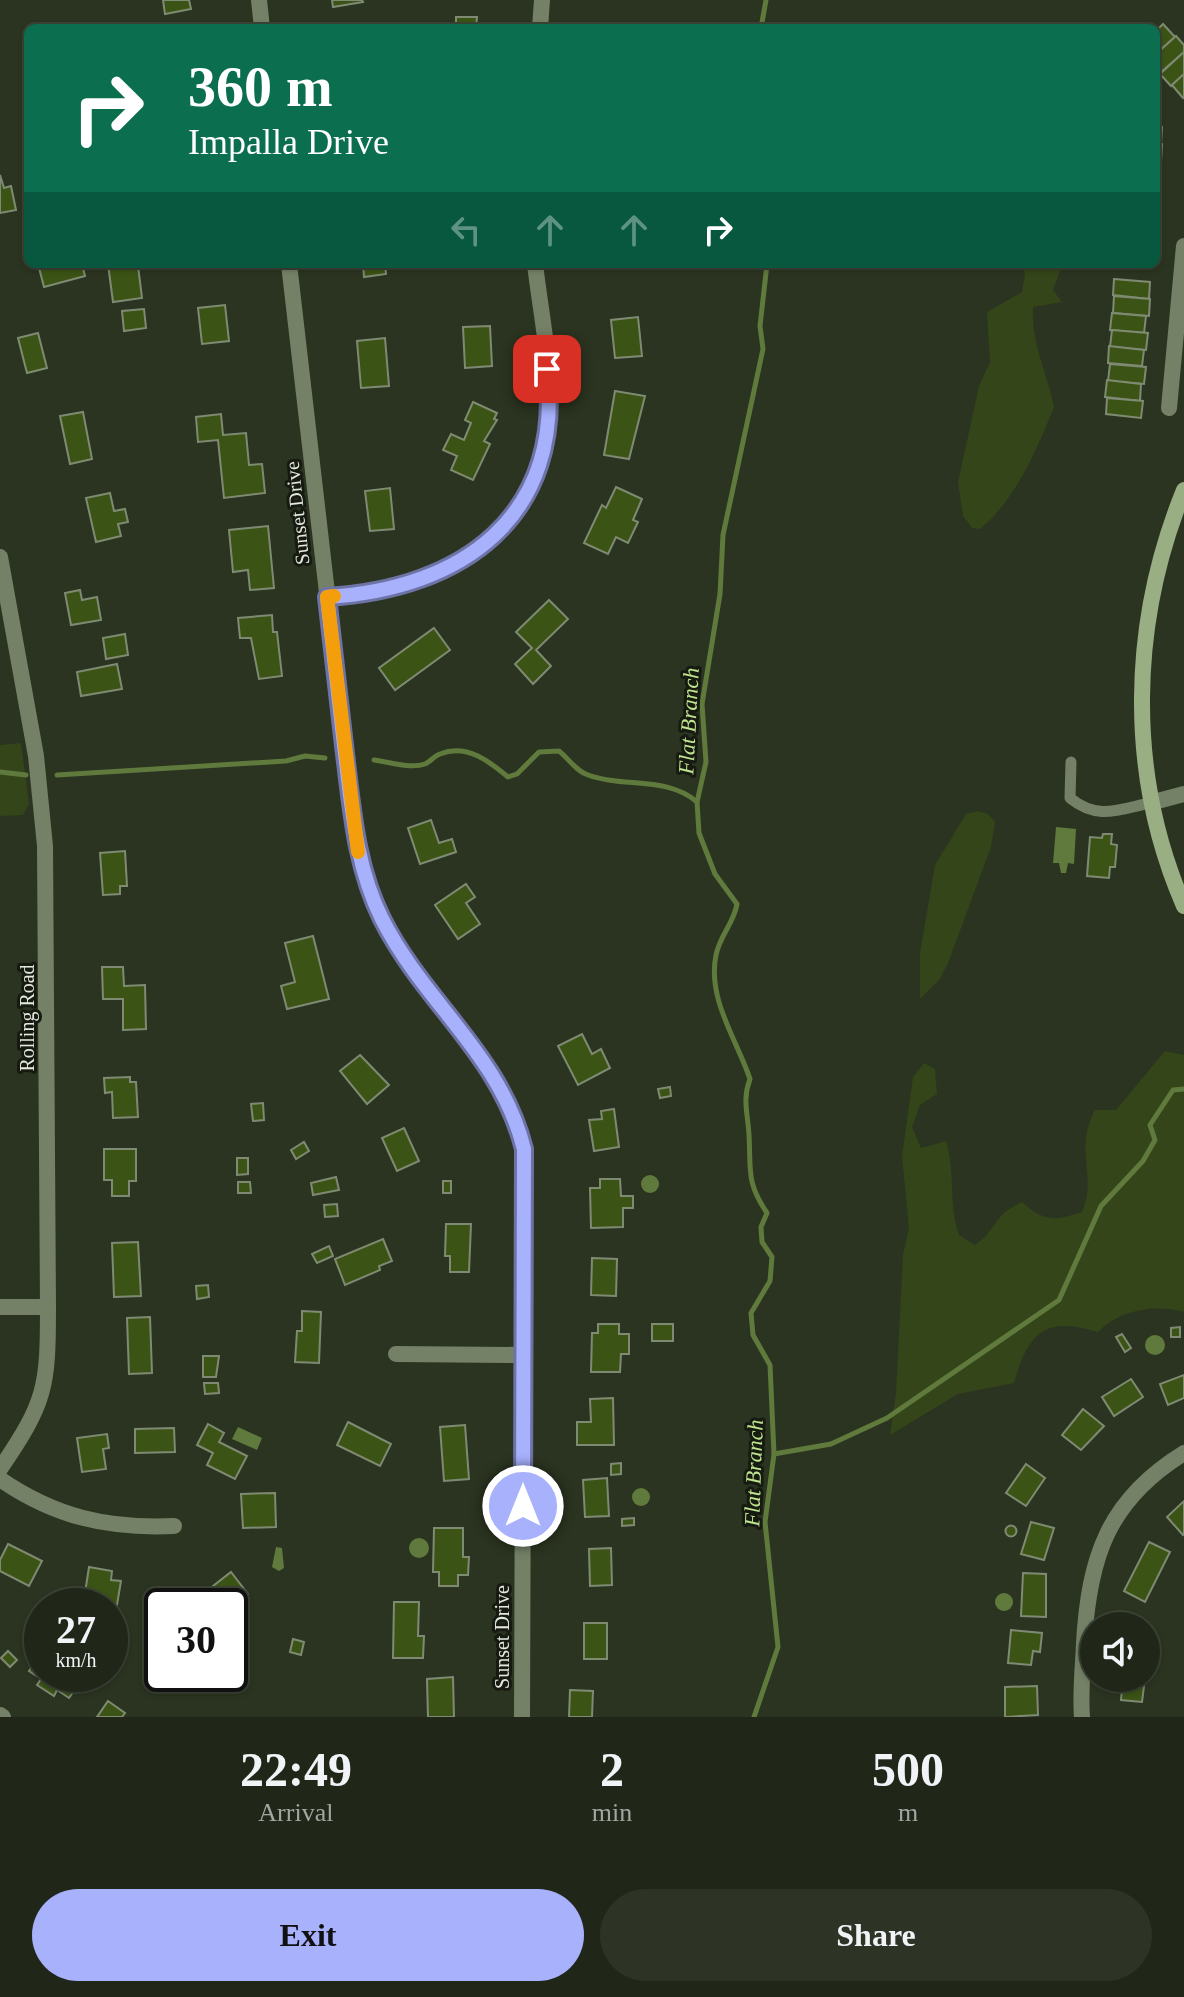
<!DOCTYPE html>
<style>
:root{--surface:#202718;--page:#2d3325;--text:#f1f3f6;--muted:#a2a5a2;--line:#3d4437;--accent:#a7b1fc}
body{margin:0;font-family:"Times New Roman",serif;background:var(--page);color:var(--text);height:100vh;display:flex;flex-direction:column;font-size:30px;white-space:nowrap}
*{box-sizing:border-box;margin:0}
p{font-size:26px;color:var(--muted)}
.icon{flex:none;width:44px;height:44px;fill:none;stroke:currentColor;stroke-width:2;stroke-linecap:round;stroke-linejoin:round}
.map{position:relative;height:1717px;overflow:hidden}
.panel{display:flex;flex-direction:column;background:var(--surface);flex:1}
.panel>*{flex:none}
.guide{position:absolute;left:24px;top:24px;width:1136px;height:244px;border-radius:12px;box-shadow:0 2px 6px #0004,0 0 0 2px var(--line);background:#0b6e4f;color:#fff;overflow:hidden}
.tools{position:absolute;left:1080px;top:1612px;display:grid;gap:16px}
.tools a{display:grid;place-items:center;width:80px;height:80px;border-radius:50%;background:var(--surface);box-shadow:0 2px 6px #0004,0 0 0 2px var(--line);font-size:40px}
.speed{position:absolute;left:24px;top:1588px;display:flex;gap:16px;font-size:40px;font-weight:700;text-align:center}
.speed>*{display:grid;place-content:center;width:104px;height:104px;border-radius:50%;background:var(--surface);box-shadow:0 2px 6px #0004,0 0 0 2px var(--line);line-height:1}
.speed small{font-size:20px;font-weight:400}
.speed .limit{border:4px solid #111;border-radius:12px;background:#fff;color:#111}
.pin{position:absolute;display:grid;place-items:center;width:68px;height:68px;color:#fff;margin:-34px;border-radius:16px;box-shadow:0 4px 12px #0006}
.me{position:absolute;width:88px;margin:-44px;rotate:0deg;stroke-linejoin:round;filter:drop-shadow(0 0 6px #0008)}
.turn{display:flex;align-items:center;gap:28px;height:168px;padding:0 32px;font-size:36px}
.turn .icon{width:104px;height:104px;stroke-width:2.5}
.turn b{display:block;font-size:56px;line-height:68px}
.lanes{display:flex;align-items:center;height:76px;padding:0 32px;background:#0003;justify-content:center;gap:40px;direction:ltr}
.lanes .off{opacity:.35}
.eta{display:flex;justify-content:space-evenly;align-items:center;height:136px;text-align:center}
.eta b{font-size:48px;font-weight:600;line-height:56px}
.action{display:flex;gap:16px;margin-top:auto;padding:16px 32px}
.action a{flex:1;height:92px;border-radius:48px;background:var(--accent);color:#111;font-size:32px;font-weight:600;line-height:92px;text-align:center}
.action a+a{background:var(--page);color:var(--text)}
.map>svg:first-child{display:block}
.green{fill:#334519}
.water{fill:#5f7a3c}
.lines{fill:none;stroke-linecap:round;stroke-linejoin:round}
.stream{stroke:#5f7a3c;stroke-width:5}
.building{fill:#3b5415;stroke:#7f8a73;stroke-width:2}
.lane{stroke:#748166;stroke-width:11}
.street{stroke:#748166;stroke-width:16}
.secondary{stroke:#9aae84;stroke-width:16}
.route-casing{stroke:#6d73a4;stroke-width:20}
.route{stroke:#a7b1fc;stroke-width:14}
.slow{stroke:#f59e0b;stroke-width:14}
.labels{text-anchor:middle;stroke-width:6;stroke-linejoin:round;paint-order:stroke}
.street-label{font-size:20px;fill:#e3e9dd;stroke:#161a11}
.water-label{font-size:22px;font-style:italic;fill:#bfe68e;stroke:#161a11}
</style>
<div class="map">
<svg width="1184" height="1717" viewBox="0 0 1184 1717">
<rect width="100%" height="100%" fill="#2b3420"/>
<g class="green">
<path d="M1021 264 1062 266 1053 290 1062 302 1033 307C1031 343 1047 372 1054 407 1037 449 1015 501 980 529L972 528 963 516 958 482 979 386 990 362 987 312 1022 292 1025 274Z"/>
<polygon points="21,743 29,804 23,815 0,816 0,745"/>
<polygon points="978,811 988,814 995,822 991,847 948,963 940,979 920,999 920,953 935,865 966,814"/>
<path d="M1165 1051 1184 1055V1312C1154 1304 1120 1310 1098 1332 1045 1316 1029 1331 1014 1383L958 1394 890 1435 896 1393 903 1255 909 1228 902 1156 913 1077 924 1063 935 1069 937 1094 920 1105 912 1127 921 1148 946 1141C956 1176 948 1202 959 1235L975 1245C999 1228 991 1216 1022 1202 1044 1222 1055 1221 1082 1212 1098 1175 1073 1152 1095 1110H1116Z"/>
</g>
<g class="water">
<polygon points="1056,827 1076,829 1074,864 1068,863 1066,873 1061,873 1059,863 1053,863"/>
<circle cx="650" cy="1184" r="9"/>
<circle cx="1155" cy="1345" r="10"/>
<polygon points="238,1427 262,1438 257,1450 232,1439"/>
<circle cx="641" cy="1497" r="9"/>
<circle cx="419" cy="1548" r="10"/>
<polygon points="276,1547 282,1548 284,1568 279,1571 272,1567"/>
<circle cx="1004" cy="1602" r="9"/>
</g>
<g class="lines">
<g class="stream">
<polyline points="761,28 766,0"/>
<path d="M374 760C388 762 411 769 425 764 430 762 434 756 440 754 467 743 490 762 508 777L517 774 539 752 559 751C569 759 576 771 588 775 623 788 668 776 697 802"/>
<polyline points="0,772 26,775"/>
<polyline points="57,775 286,761 305,756 325,758"/>
<polyline points="774,1454 831,1444 887,1418 1059,1300 1101,1206 1143,1161 1155,1140 1150,1125 1173,1090 1184,1089"/>
<path d="M754 1717 778 1647 765 1522 774 1454 770 1365 753 1335 751 1313 770 1281 772 1257 762 1242 761 1227 767 1213C746 1182 751 1170 749 1135 748 1114 742 1100 750 1079 737 1040 707 999 716 955 720 935 734 923 737 904L715 874 699 833 697 802 706 762 702 704 720 594 723 535 763 349 760 326 767 264"/>
</g>
</g>
<g class="building">
<polygon points="163,0 189,0 191,9 165,14"/>
<polygon points="332,0 362,0 363,2 333,7"/>
<polygon points="456,17 477,17 476,28 480,28 456,28"/>
<polygon points="1163,24 1175,37 1156,54 1156,31"/>
<polygon points="1176,36 1184,45 1184,52 1160,73 1156,68 1156,54"/>
<polygon points="1184,52 1184,74 1171,86 1160,74"/>
<polygon points="1184,74 1184,97 1183,98 1172,85"/>
<polygon points="1156,126 1162,127 1161,144 1156,143"/>
<polygon points="1156,143 1162,144 1161,161 1156,161"/>
<polygon points="0,175 4,188 11,186 16,210 0,213"/>
<polygon points="38,264 82,264 85,276 44,287"/>
<polygon points="108,264 138,266 142,298 113,302"/>
<polygon points="363,264 385,264 386,274 364,277"/>
<polygon points="1114,279 1150,282 1149,299 1113,295"/>
<polygon points="1114,296 1150,299 1149,316 1113,313"/>
<polygon points="225,305 229,341 202,344 198,308"/>
<polygon points="144,309 146,328 124,331 122,311"/>
<polygon points="1112,313 1146,316 1144,333 1110,330"/>
<polygon points="638,317 642,356 615,358 611,320"/>
<polygon points="490,326 492,366 465,368 463,327"/>
<polygon points="1112,330 1148,333 1146,350 1110,347"/>
<polygon points="38,333 47,368 27,373 18,338"/>
<polygon points="385,338 389,386 361,388 357,341"/>
<polygon points="1109,346 1144,350 1142,366 1108,363"/>
<polygon points="1110,364 1146,367 1144,384 1108,381"/>
<polygon points="1107,380 1141,384 1140,401 1105,397"/>
<polygon points="615,391 645,396 629,459 604,455"/>
<polygon points="1107,398 1143,401 1141,418 1106,414"/>
<polygon points="473,402 497,413 494,419 497,420 484,441 490,444 473,480 451,470 457,456 443,450 451,434 464,440 471,423 465,420"/>
<polygon points="83,412 92,459 70,464 60,416"/>
<polygon points="221,414 223,435 246,433 249,465 262,464 265,493 224,498 218,440 198,442 196,417"/>
<polygon points="616,487 642,499 633,520 638,522 628,543 616,537 608,554 584,543 602,505 606,508"/>
<polygon points="390,488 394,529 370,531 365,491"/>
<polygon points="110,493 114,511 125,509 128,522 118,524 121,536 96,542 86,498"/>
<polygon points="268,526 274,588 250,590 248,570 233,572 229,530"/>
<polygon points="80,590 82,600 97,597 101,620 71,625 65,593"/>
<polygon points="549,600 568,619 536,650 551,666 533,684 515,664 532,648 516,632"/>
<polygon points="272,615 273,632 277,632 282,676 259,679 251,638 240,638 238,618"/>
<polygon points="434,628 450,650 395,690 379,668"/>
<polygon points="125,634 128,655 106,659 103,638"/>
<polygon points="117,664 122,689 81,696 77,672"/>
<polygon points="431,820 439,843 452,839 456,852 420,864 408,828"/>
<polygon points="1103,834 1112,834 1111,844 1117,845 1115,867 1110,867 1109,878 1087,876 1090,837 1102,838"/>
<polygon points="125,851 127,886 120,886 120,894 103,895 100,853"/>
<polygon points="466,884 475,897 466,903 480,924 458,939 435,905"/>
<polygon points="313,936 329,999 287,1009 281,986 295,982 285,943"/>
<polygon points="102,967 123,967 124,986 145,985 146,1029 123,1030 123,999 103,999"/>
<polygon points="582,1034 592,1054 601,1049 610,1068 578,1085 558,1046"/>
<polygon points="360,1055 389,1085 367,1104 340,1071"/>
<polygon points="130,1077 130,1082 136,1082 138,1117 113,1118 112,1092 105,1093 104,1078"/>
<polygon points="670,1087 671,1096 660,1098 658,1089"/>
<polygon points="263,1103 264,1120 253,1121 251,1104"/>
<polygon points="614,1109 619,1147 594,1151 589,1120 602,1119 601,1111"/>
<polygon points="404,1128 419,1161 397,1171 382,1138"/>
<polygon points="304,1142 309,1151 296,1159 291,1150"/>
<polygon points="104,1149 136,1149 136,1181 129,1181 129,1196 112,1196 112,1180 104,1180"/>
<polygon points="237,1158 248,1158 248,1174 237,1175"/>
<polygon points="336,1177 339,1190 313,1195 311,1183"/>
<polygon points="600,1179 620,1179 621,1196 633,1196 633,1208 623,1208 623,1227 591,1228 590,1188 600,1188"/>
<rect x="443" y="1181" width="8" height="12"/>
<polygon points="238,1182 250,1182 251,1193 238,1193"/>
<polygon points="337,1204 338,1216 325,1217 324,1205"/>
<polygon points="446,1224 471,1224 469,1272 450,1272 450,1256 445,1256"/>
<polygon points="383,1239 392,1261 379,1266 380,1270 345,1285 335,1259"/>
<polygon points="138,1242 141,1296 114,1297 112,1243"/>
<polygon points="329,1246 333,1256 317,1263 312,1254"/>
<polygon points="592,1258 617,1259 616,1296 591,1295"/>
<polygon points="208,1285 209,1297 197,1299 196,1286"/>
<polygon points="302,1311 321,1312 319,1363 295,1362 297,1331 302,1331"/>
<polygon points="150,1317 152,1373 129,1374 127,1318"/>
<polygon points="598,1324 619,1324 619,1334 629,1334 629,1354 621,1354 620,1372 591,1372 592,1333 598,1333"/>
<rect x="652" y="1324" width="21" height="17"/>
<polygon points="1180,1327 1180,1337 1171,1337 1171,1328"/>
<polygon points="1122,1334 1131,1348 1125,1352 1116,1337"/>
<polygon points="203,1356 219,1356 216,1377 203,1377"/>
<polygon points="1184,1375 1184,1398 1168,1405 1160,1384"/>
<polygon points="1131,1379 1143,1397 1114,1416 1102,1397"/>
<polygon points="204,1383 218,1383 219,1393 205,1394"/>
<polygon points="613,1398 614,1445 577,1445 577,1422 591,1422 590,1399"/>
<polygon points="1083,1409 1104,1426 1081,1450 1062,1435"/>
<polygon points="348,1422 391,1444 380,1466 337,1445"/>
<polygon points="208,1424 224,1433 219,1442 247,1456 235,1479 207,1465 213,1453 197,1445"/>
<polygon points="465,1425 469,1479 444,1481 440,1427"/>
<polygon points="174,1428 175,1452 135,1453 135,1429"/>
<polygon points="107,1434 109,1448 103,1449 106,1469 82,1472 77,1438"/>
<polygon points="621,1463 621,1474 611,1475 611,1464"/>
<polygon points="1026,1464 1045,1478 1026,1506 1006,1493"/>
<polygon points="607,1478 609,1516 585,1517 583,1480"/>
<polygon points="275,1493 276,1527 243,1528 241,1494"/>
<polygon points="1184,1501 1184,1534 1183,1535 1167,1517"/>
<polygon points="634,1518 634,1525 622,1526 622,1519"/>
<polygon points="1031,1522 1054,1528 1044,1560 1021,1554"/>
<circle cx="1011" cy="1531" r="5.5"/>
<polygon points="434,1528 463,1528 463,1557 469,1557 468,1575 458,1575 458,1586 439,1586 439,1572 433,1572"/>
<polygon points="1149,1542 1170,1552 1145,1602 1124,1591"/>
<polygon points="8,1544 42,1561 29,1586 0,1571 0,1560"/>
<polygon points="611,1548 612,1585 590,1586 589,1549"/>
<polygon points="89,1567 112,1571 111,1580 121,1581 117,1605 83,1606"/>
<polygon points="231,1572 248,1594 230,1608 206,1606 199,1597"/>
<polygon points="1023,1573 1046,1574 1046,1617 1021,1616"/>
<polygon points="151,1599 181,1599 181,1606 162,1606 162,1633 151,1633"/>
<polygon points="394,1602 419,1602 418,1636 424,1636 423,1658 393,1658"/>
<rect x="584" y="1623" width="23" height="36"/>
<polygon points="1011,1630 1042,1633 1040,1652 1033,1651 1031,1665 1008,1663"/>
<polygon points="293,1639 304,1642 301,1655 290,1652"/>
<polygon points="8,1651 17,1660 10,1667 1,1658"/>
<polygon points="41,1653 42,1674 71,1674 81,1681 69,1698 57,1690 54,1696 37,1685 41,1679 29,1671"/>
<polygon points="453,1677 454,1717 428,1717 427,1679"/>
<polygon points="1123,1678 1145,1678 1142,1702 1121,1700"/>
<polygon points="1037,1686 1038,1715 1005,1717 1005,1687"/>
<polygon points="570,1690 593,1691 592,1717 569,1717"/>
<polygon points="108,1701 125,1713 122,1717 97,1717"/>
</g>
<g class="lines">
<path class="lane" d="M1071 762 1070 798C1097 820 1117 810 1150 803"/>
<g class="street">
<polyline points="259,0 262,28"/>
<polyline points="540,28 542,0"/>
<path d="M289 264 354 826C365 890 391 941 430 993 471 1046 507 1082 524 1149L522 1717"/>
<polyline points="1169,408 1184,246"/>
<path d="M0 557 36 756 45 846 48 1307C48 1387 46 1402 0 1469"/>
<path d="M327 597C431 591 541 539 549 422 553 370 541 316 535 264"/>
<polyline points="1150,803 1184,794"/>
<polyline points="0,1307 48,1307"/>
<polyline points="396,1354 524,1355"/>
<path d="M0 1479C55 1517 108 1529 174 1526"/>
<polyline points="0,1715 3,1717"/>
<path d="M1082 1717C1080 1693 1083 1668 1084 1643 1089 1557 1108 1500 1184 1453"/>
</g>
<path class="secondary" d="M1184 490C1130 623 1126 773 1184 906"/>
</g>
<g class="lines">
<defs>
<path id="route" d="M523 1506 524 1149C500 1054 425 1004 382 919 356 867 352 810 345 754 339 701 333 649 327 597 463 589 564 516 547 369"/>
</defs>
<use href="#route" class="route-casing"/>
<use href="#route" class="route"/>
<polyline class="slow" points="334,596 327,597 358,852"/>
</g>
<g class="labels">
<g class="street-label">
<text transform="translate(297 513) rotate(-96)" y="7">Sunset Drive</text>
<text transform="translate(27 1018) rotate(-90)" y="7">Rolling Road</text>
<text transform="translate(502 1637) rotate(-90)" y="7">Sunset Drive</text>
</g>
<g class="water-label">
<text transform="translate(688 721) rotate(-87)" y="8">Flat Branch</text>
<text transform="translate(753 1473) rotate(-88)" y="8">Flat Branch</text>
</g>
</g>
</svg>
<div class="tools">
<a><svg class="icon" aria-label="sound" viewBox="0 0 24 24"><path d="M4 9h4l5-4v14l-5-4H4zM17 9q2 3 0 6"/></svg></a>
</div>
<div class="speed"><div>27<small>km/h</small></div><div class="limit">30</div></div>
<div class="pin" style="left:547px;top:369px;background:#d93025"><svg class="icon" aria-label="arrive" viewBox="0 0 24 24"><path d="M6 21V4h12l-3 4 3 4H6"/></svg></div>
<svg class="me" style="left:523px;top:1506px" viewBox="-20 -20 40 40"><circle r="17" fill="#a7b1fc" stroke="#fff" stroke-width="3"/><path d="M0-11L8 9 0 5-8 9z" fill="#fff"/></svg>
<div class="guide">
<div class="turn"><svg class="icon" aria-label="right" viewBox="0 0 24 24"><path d="M7 20v-9h11M14 6l5 5-5 5"/></svg><div><b>360 m</b>Impalla Drive</div></div>
<div class="lanes"><svg class="icon off" aria-label="left" viewBox="0 0 24 24"><path d="M17 20v-9H6M10 6l-5 5 5 5"/></svg><svg class="icon off" aria-label="ahead" viewBox="0 0 24 24"><path d="M12 20V5M6 11l6-6 6 6"/></svg><svg class="icon off" aria-label="ahead" viewBox="0 0 24 24"><path d="M12 20V5M6 11l6-6 6 6"/></svg><svg class="icon" aria-label="right" viewBox="0 0 24 24"><path d="M7 20v-9h11M14 6l5 5-5 5"/></svg></div>
</div>
</div>
<section class="panel">
<div class="eta">
<div><b>22:49</b><p>Arrival</p></div>
<div><b>2</b><p>min</p></div>
<div><b>500</b><p>m</p></div>
</div>
<div class="action"><a>Exit</a><a>Share</a></div>
</section>
